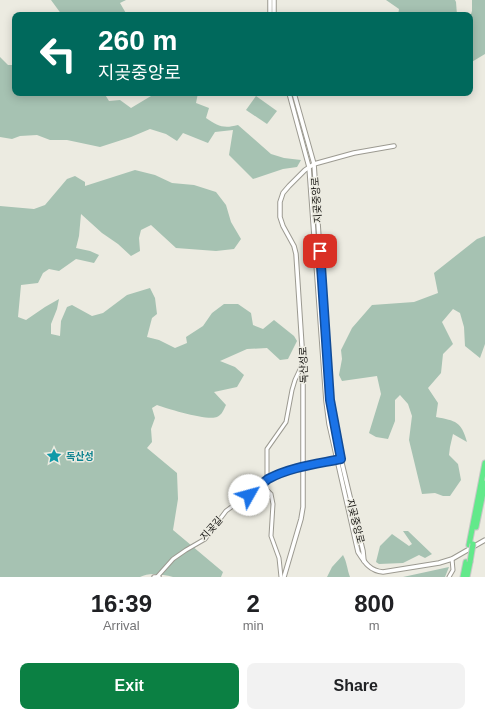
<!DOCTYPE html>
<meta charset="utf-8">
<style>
:root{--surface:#fff;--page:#f2f2f2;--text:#202124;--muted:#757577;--accent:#0b8043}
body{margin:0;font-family:Helvetica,"Noto Sans KR",sans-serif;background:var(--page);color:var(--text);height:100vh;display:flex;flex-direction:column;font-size:15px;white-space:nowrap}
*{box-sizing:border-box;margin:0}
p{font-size:13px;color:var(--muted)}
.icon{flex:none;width:22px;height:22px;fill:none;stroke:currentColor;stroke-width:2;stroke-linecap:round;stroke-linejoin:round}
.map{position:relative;height:577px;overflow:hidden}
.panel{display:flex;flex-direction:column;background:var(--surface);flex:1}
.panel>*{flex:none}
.top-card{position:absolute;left:12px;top:12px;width:461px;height:84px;border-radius:8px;box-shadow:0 2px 10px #0003;background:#00695c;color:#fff;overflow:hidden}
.pin{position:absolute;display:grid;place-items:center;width:34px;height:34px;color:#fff;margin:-17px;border-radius:8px;box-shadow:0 2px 6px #0006}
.me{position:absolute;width:44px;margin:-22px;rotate:52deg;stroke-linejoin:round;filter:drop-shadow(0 0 3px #0008)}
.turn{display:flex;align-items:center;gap:14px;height:84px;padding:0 20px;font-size:18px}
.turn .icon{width:52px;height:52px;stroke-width:2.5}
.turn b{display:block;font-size:28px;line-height:34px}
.eta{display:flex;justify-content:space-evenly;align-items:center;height:68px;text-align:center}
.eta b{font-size:24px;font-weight:700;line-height:28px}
.button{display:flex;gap:8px;margin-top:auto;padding:8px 20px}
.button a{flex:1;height:46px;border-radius:8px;background:var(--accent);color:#fff;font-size:16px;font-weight:700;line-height:46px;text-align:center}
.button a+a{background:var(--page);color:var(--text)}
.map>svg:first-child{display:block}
.green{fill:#a6c2b2}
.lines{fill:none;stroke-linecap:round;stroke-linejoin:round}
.minor-casing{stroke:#9c9a91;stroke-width:5}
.tertiary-casing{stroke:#9c9a91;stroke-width:5.5}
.motorway-casing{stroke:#c7c7c6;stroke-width:7}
.minor{stroke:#fff;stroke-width:3}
.tertiary{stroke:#fff;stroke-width:3.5}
.motorway{stroke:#62e98a;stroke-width:5}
.motorway-bridge-casing{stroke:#c7c7c6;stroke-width:7;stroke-linecap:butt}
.motorway-bridge{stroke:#62e98a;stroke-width:5}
.route-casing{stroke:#114b97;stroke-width:10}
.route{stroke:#1a73e8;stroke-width:7}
.labels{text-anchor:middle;stroke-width:3;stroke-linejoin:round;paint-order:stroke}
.street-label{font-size:10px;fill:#161512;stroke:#ecebe1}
.culture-label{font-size:10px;font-weight:bold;fill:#0d838f;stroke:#ecebe1;text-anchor:start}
</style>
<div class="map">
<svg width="485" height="577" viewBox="0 0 485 577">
<rect width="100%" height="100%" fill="#ecebe1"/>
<g class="green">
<polygon points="51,0 126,0 120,3 127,15 62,15"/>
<polygon points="386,0 455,0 456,2 457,15 398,15 399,9"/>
<polygon points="472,0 485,0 485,54 470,63 470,17 472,11"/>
<path d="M0 57 8 65H15V93H104L109 101 120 100 131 108 156 93H198L196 103 209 108 206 118C218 126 223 129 238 125L271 154 284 158 301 160 297 167 283 169 253 179 229 155 233 130 215 132 208 143 183 133 177 141 166 134 150 129 131 137 100 147 67 140H50L37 135 20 136 12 139 0 137Z"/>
<polygon points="256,96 277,111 267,124 246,110"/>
<path d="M135 170 155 175 172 183 194 185 216 192 226 205 231 222 241 239 234 249 216 251 176 248 151 225 141 230 139 238 140 251 131 256 118 244 102 233 81 214 79 236 76 248 90 251 99 255 94 263 76 259 59 271 49 269 43 273 38 283 21 285 18 317 26 320 45 307 59 299 57 309 51 324V334L60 336 61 321 67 307 72 305 92 316 103 313 127 295 150 288 155 298 157 314 152 318 147 337 159 340 175 348 187 343 186 337 203 326 212 313 224 304H238L251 313 253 325 263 329 274 320 294 336 297 341 288 359 280 360 267 348 247 349 220 361 235 367 244 375 237 387 214 392 226 405C224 409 222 415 217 417 208 421 168 409 157 405L152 408 155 418 151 429 152 442 147 448 177 473 178 499 173 530 223 572 221 577H173C162 574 149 572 140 577H0V206L34 209 45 205 67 179 75 176 85 182V186Z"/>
<path d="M485 236V344L480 358 465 346 464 327 460 313 453 309 442 322 453 344 443 354 441 373 428 388 438 403 436 417C456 421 461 421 467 442L453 434 450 447 449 455 458 464 461 480 450 496H443L435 493 422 494 409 440 412 416 408 404 400 395 395 400V421L388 439 376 437 369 433 381 394 377 376 342 381 339 375 342 359 341 350 352 328 372 305 414 302 438 293 434 273 477 239Z"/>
<polygon points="403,531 408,531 432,554 425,558 419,555 403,563 379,564 376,562 380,546 392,534 409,546 412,544"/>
<path d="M343 555C347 562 347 569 350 577H327L332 567Z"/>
<polygon points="449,567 445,577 400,577 403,577"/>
</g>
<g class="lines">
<defs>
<g id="minor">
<polyline points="267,480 267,449 286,422 292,390 295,380 303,363"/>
<polyline points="263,484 268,491 271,494 273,504 271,536 279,558 281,577"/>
<path d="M157 577 173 559 186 550 205 539 226 511 263 484C275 470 320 463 338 460"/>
<polyline points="449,577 453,570 452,559"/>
</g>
<g id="tertiary">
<polyline points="270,0 270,15"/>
<polyline points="274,0 274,15"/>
<path d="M289 93 309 167 326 401 329 424 358 552C365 563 370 571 383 572L439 563 452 559 485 540"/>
<polyline points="294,93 314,164 330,400 341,459 363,551 364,561"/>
<polyline points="154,577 159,577"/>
<polyline points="284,577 301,519 303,507 303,362 296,254 294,246 283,226 280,217 280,202 283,193 289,186 305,170 314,164 354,153 394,146"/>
</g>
<g id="motorway">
<polyline points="476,527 485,483"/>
<polyline points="469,545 485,463"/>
<polyline points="463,577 466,562"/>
<polyline points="467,577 470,562"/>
</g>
</defs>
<use href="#minor" class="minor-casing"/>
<use href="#tertiary" class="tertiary-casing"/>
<use href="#motorway" class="motorway-casing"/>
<use href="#minor" class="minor"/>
<use href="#tertiary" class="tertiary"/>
<use href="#motorway" class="motorway"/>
<defs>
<polyline id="motorway-bridge" points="470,562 473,544"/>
</defs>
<use href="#motorway-bridge" class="motorway-bridge-casing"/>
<use href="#motorway-bridge" class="motorway-bridge"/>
</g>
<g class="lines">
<defs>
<path id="route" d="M249 495C255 491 263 483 268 479 290 467 317 464 341 459L330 400 320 251"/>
</defs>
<use href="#route" class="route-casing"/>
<use href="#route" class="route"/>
</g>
<defs>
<symbol id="sight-bare" viewBox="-9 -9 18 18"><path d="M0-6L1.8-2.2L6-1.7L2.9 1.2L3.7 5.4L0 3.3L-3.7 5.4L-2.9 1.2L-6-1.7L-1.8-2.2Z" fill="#0f9aa8" stroke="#ecebe1" stroke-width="2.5" paint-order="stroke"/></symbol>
</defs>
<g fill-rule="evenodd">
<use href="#sight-bare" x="43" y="445" width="22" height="22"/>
</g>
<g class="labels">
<g class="street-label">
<text transform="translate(316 200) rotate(-94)" y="4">지곶중앙로</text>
<text transform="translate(303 365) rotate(-92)" y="4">독산성로</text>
<text transform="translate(356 521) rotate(76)" y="4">지곶중앙로</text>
<text transform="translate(211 528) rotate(-48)" y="4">지곶길</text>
</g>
<g class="culture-label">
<text x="66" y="460">독산성</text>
</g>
</g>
</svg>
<div class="pin" style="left:320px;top:251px;background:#d93025"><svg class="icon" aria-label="arrive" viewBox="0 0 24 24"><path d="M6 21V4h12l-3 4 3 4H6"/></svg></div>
<svg class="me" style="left:249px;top:495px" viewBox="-20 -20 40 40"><circle r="19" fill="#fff"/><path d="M0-13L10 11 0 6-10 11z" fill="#1a73e8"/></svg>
<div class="top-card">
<div class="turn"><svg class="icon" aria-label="left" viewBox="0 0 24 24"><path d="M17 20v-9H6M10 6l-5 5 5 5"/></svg><div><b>260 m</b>지곶중앙로</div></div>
</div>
</div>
<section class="panel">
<div class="eta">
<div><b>16:39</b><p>Arrival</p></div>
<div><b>2</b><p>min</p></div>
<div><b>800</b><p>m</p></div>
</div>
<div class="button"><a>Exit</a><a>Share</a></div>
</section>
